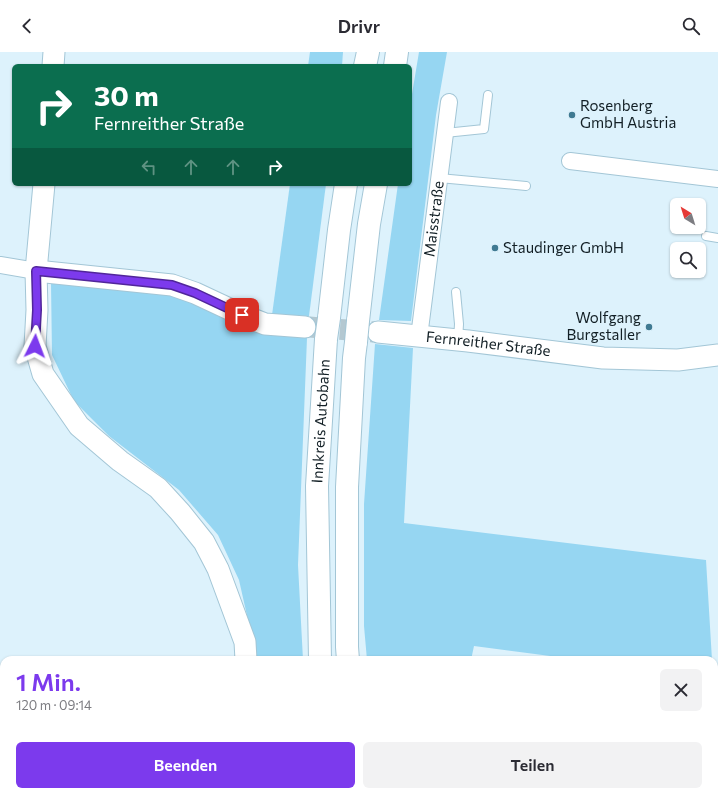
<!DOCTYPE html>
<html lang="de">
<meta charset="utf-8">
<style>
:root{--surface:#fff;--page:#f2f2f3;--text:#2b2b33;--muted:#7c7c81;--accent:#7c3aed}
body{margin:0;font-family:Commissioner,sans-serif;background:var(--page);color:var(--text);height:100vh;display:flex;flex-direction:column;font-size:15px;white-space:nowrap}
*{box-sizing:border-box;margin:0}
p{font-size:13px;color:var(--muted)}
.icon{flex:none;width:22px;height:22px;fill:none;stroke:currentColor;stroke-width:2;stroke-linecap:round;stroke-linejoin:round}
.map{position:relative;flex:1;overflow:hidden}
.details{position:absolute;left:0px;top:604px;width:718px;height:140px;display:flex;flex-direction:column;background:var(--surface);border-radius:12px 12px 0 0;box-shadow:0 1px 3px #0004}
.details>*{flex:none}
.top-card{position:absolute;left:12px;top:12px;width:400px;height:122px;border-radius:6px;box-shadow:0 1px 3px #0004;background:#0b6e4f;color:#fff;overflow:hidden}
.needle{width:26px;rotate:322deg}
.fabs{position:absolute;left:670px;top:146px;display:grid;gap:8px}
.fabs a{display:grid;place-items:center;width:36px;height:36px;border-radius:6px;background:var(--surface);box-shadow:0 1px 3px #0004;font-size:20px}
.pin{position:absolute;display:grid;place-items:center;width:34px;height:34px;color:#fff;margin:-17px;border-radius:8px;box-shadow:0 2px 6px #0006}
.me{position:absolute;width:44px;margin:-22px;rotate:3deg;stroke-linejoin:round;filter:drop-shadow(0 0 3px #0008)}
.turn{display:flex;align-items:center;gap:14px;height:84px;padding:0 16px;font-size:18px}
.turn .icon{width:52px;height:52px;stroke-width:2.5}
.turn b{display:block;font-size:28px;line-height:34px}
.lanes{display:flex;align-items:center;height:38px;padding:0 16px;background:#0003;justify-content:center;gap:20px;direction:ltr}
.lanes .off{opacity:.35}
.round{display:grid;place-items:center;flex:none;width:42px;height:42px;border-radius:6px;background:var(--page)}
.head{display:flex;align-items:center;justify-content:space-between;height:68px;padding:0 16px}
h1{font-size:24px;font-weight:600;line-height:30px;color:var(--accent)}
.cta{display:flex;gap:8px;margin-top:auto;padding:8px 16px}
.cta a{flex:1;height:46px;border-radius:6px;background:var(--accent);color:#fff;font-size:16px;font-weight:600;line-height:46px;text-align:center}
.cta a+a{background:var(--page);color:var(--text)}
header{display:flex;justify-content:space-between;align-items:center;height:52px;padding:0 16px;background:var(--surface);font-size:18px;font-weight:600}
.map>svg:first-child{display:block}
.green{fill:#96d6f2}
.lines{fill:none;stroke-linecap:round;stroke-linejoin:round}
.tertiary-tunnel{stroke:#b4c8d1;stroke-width:21;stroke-dasharray:21 10;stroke-linecap:butt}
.service-casing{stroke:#a3c6d6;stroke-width:10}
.minor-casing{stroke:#a3c6d6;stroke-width:18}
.tertiary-casing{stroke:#a3c6d6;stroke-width:23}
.motorway-casing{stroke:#a3c6d6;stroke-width:24}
.service{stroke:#fff;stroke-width:8}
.minor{stroke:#fff;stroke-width:16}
.tertiary{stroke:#fff;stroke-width:21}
.motorway{stroke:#fff;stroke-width:22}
.motorway-bridge-casing{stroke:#a3c6d6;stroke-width:24;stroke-linecap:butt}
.motorway-bridge{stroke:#fff;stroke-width:22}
.route-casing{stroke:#51269a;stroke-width:10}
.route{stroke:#7c3aed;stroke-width:7}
.poi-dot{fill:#3f7a92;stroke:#ddf2fc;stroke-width:1.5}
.labels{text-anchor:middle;stroke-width:3.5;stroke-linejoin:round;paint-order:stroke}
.poi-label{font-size:15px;fill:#121f25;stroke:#ddf2fc;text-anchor:start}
.street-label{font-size:15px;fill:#121f25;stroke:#ddf2fc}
</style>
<header><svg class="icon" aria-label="back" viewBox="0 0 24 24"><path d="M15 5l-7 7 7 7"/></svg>Drivr<svg class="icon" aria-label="search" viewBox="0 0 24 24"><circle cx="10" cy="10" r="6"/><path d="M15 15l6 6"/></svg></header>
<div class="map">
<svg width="718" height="744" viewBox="0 0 718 744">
<rect width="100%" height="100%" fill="#ddf2fc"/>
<g class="green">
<polygon points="310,0 343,0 342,14 308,14"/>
<polygon points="419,0 447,0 436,63 411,269 379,268 398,132 410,132 410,54"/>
<polygon points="290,132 326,132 309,264 272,263"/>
<polygon points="51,231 171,239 266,282 307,286 298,513 303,608 257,608 239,528 218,483 179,438 109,384 74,349 52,303"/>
<polygon points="375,292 413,296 404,471 706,508 712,608 581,608 474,594 471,608 367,608 364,574 364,452"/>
<polygon points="275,740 311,740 311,744 276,744"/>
<rect x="378" y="740" width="70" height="4"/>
</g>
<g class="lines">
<polyline class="tertiary-tunnel" points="309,275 374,280"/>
<defs>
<g id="service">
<polyline points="445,81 484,77 488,43"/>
<polyline points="439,126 526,134"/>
<polyline points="706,184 718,186"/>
<polyline points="456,240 459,272 458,288"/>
<polyline points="714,655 718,651"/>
</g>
<g id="minor">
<polyline points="570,109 718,127"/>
<polyline points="0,213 36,219"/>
<path id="s1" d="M419 285 449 50"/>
<polyline points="714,708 718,711"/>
</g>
<g id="tertiary">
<polyline points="53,14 54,0"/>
<polyline points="44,132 36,219 37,258 35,294 43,322 79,374 120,409 158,436 180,460 204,490 218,517 245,590 246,608"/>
<polyline points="36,219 172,233 195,241 242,263 265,272 305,275"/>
<path id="s2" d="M378 280 468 289 603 306 678 308 718 303"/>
<polyline points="257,740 257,744"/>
</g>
<g id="motorway">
<polyline points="365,14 368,0"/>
<polyline points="395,14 397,0"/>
<polyline points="329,266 339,178 346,132"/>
<polyline points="358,269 369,172 376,132"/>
<path id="s3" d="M320 608 317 434 326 287"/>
<polyline points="348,608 347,595 347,435 354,306 356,290"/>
<polyline points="331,740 331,744"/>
<polyline points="360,740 360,744"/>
</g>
</defs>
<use href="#service" class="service-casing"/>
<use href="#minor" class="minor-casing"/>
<use href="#tertiary" class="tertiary-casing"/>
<use href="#motorway" class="motorway-casing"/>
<use href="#service" class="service"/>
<use href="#minor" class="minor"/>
<use href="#tertiary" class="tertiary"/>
<use href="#motorway" class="motorway"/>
<defs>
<g id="motorway-bridge">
<polyline points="326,287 329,266"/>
<polyline points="356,290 358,269"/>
</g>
</defs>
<use href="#motorway-bridge" class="motorway-bridge-casing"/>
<use href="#motorway-bridge" class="motorway-bridge"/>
</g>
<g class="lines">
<defs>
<polyline id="route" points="35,294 37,258 36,219 172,233 195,241 242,263"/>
</defs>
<use href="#route" class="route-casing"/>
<use href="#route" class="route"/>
</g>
<g class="poi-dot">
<circle cx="572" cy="63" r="4"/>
<circle cx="495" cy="196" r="4"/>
<circle cx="649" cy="275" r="4"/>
</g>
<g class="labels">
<g class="poi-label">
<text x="580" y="59">Rosenberg<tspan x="580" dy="17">GmbH Austria</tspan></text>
<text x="503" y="201">Staudinger GmbH</text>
<text x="641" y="271" text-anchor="end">Wolfgang<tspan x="641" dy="17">Burgstaller</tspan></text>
</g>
<g class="street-label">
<text dy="5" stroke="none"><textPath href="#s1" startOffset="119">Maisstraße</textPath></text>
<text dy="5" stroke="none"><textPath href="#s2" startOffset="111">Fernreither Straße</textPath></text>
<text dy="5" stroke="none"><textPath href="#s3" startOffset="239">Innkreis Autobahn</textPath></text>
</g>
</g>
</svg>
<div class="fabs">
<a><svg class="needle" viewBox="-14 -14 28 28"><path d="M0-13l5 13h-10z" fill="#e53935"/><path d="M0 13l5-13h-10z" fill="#7c7c81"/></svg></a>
<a><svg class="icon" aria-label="search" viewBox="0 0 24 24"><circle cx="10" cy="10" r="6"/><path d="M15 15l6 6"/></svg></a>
</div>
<div class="pin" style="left:242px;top:263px;background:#d93025"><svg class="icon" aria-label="arrive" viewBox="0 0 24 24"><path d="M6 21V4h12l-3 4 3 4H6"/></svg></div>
<svg class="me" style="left:35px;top:294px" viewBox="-20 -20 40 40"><path d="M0-17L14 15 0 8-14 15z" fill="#7c3aed" stroke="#fff" stroke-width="4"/></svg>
<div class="top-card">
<div class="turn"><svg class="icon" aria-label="right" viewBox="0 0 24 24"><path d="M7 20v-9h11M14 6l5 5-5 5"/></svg><div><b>30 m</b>Fernreither Straße</div></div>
<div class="lanes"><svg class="icon off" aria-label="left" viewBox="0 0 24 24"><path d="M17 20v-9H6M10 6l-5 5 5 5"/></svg><svg class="icon off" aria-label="ahead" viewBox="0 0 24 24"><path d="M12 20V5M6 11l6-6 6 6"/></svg><svg class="icon off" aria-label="ahead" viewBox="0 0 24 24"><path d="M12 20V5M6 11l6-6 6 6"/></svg><svg class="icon" aria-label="right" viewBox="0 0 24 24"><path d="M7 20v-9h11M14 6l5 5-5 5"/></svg></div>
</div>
<section class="details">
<div class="head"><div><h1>1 Min.</h1><p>120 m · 09:14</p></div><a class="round"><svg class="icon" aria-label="close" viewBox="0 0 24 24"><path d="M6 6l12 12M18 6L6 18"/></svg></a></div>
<div class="cta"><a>Beenden</a><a>Teilen</a></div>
</section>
</div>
